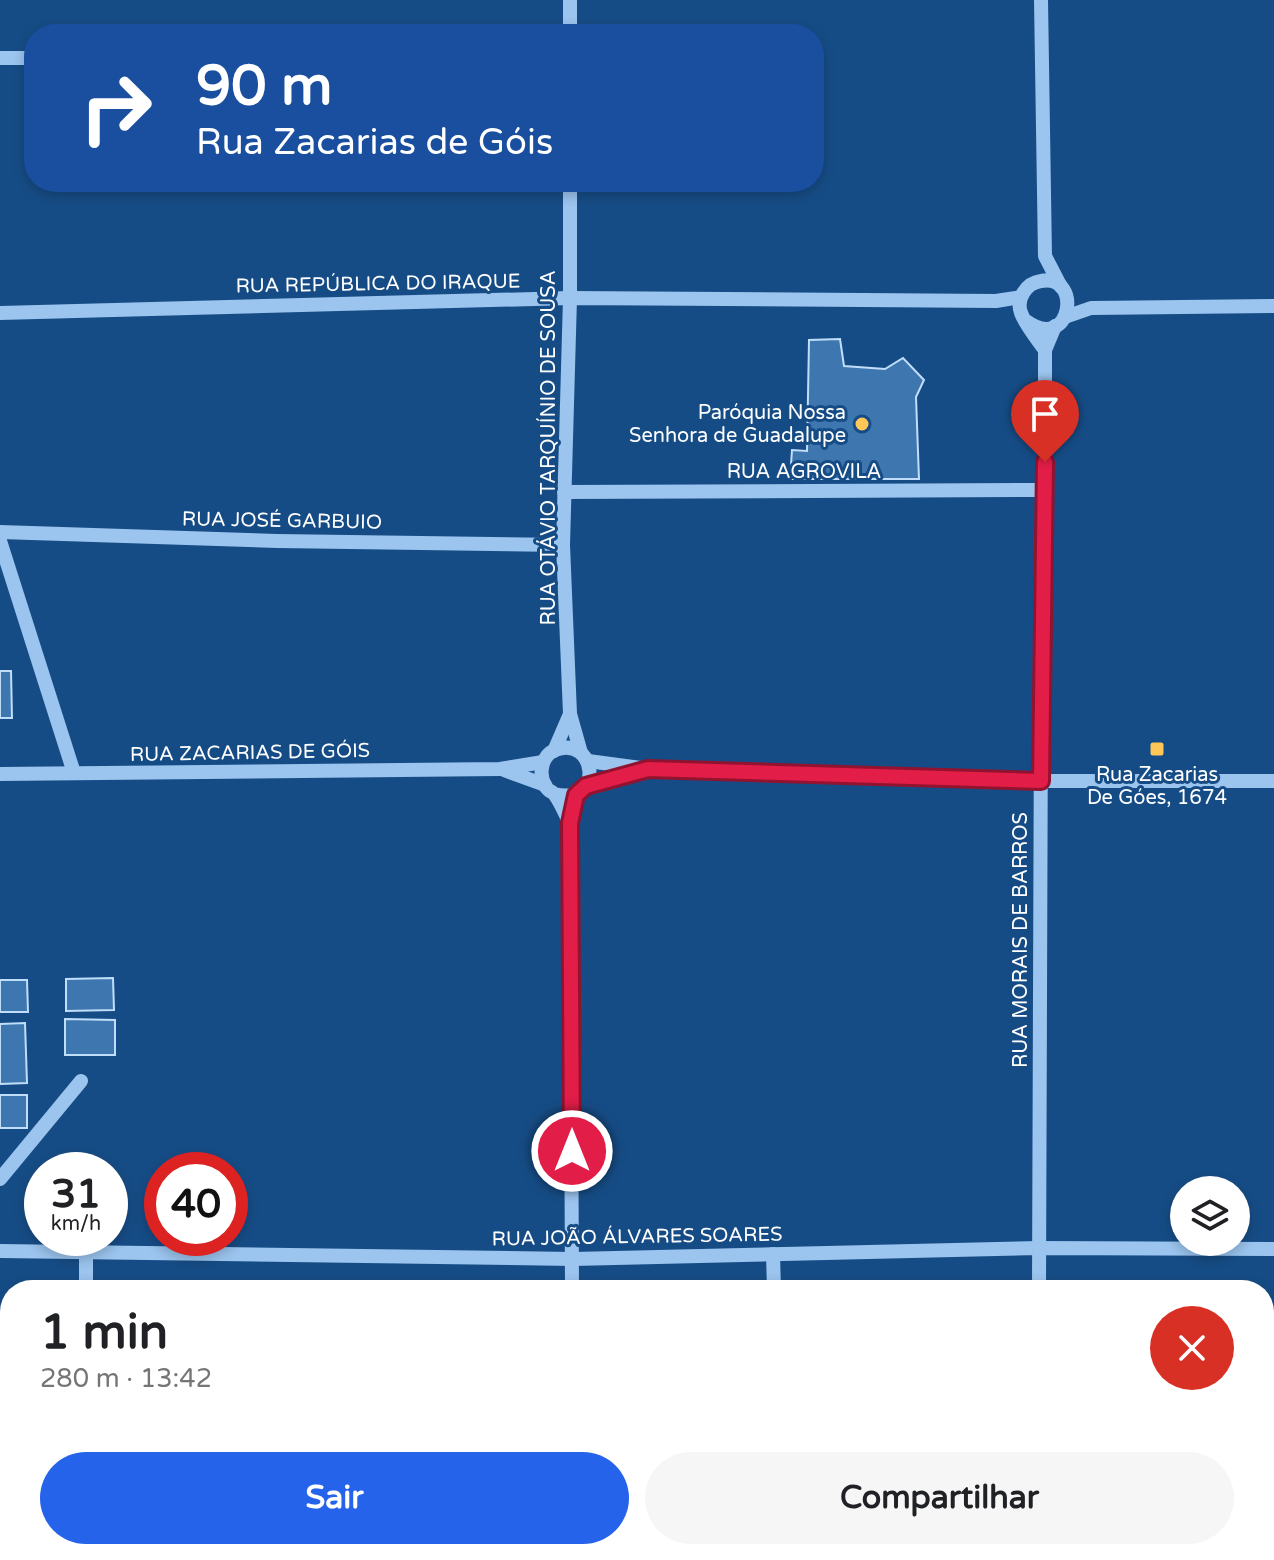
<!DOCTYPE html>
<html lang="pt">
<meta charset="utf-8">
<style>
:root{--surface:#fff;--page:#f6f6f6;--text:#202124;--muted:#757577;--accent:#2563eb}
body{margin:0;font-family:"Varela Round",sans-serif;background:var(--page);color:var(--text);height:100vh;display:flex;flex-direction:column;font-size:30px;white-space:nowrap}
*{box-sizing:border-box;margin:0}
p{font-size:26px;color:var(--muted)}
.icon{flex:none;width:44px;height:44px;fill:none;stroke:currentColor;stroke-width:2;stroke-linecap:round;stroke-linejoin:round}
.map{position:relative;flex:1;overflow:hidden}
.details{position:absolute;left:0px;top:1280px;width:1274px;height:280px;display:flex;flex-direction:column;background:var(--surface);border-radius:32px 32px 0 0;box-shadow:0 4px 12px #0003}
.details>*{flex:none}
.hud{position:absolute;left:24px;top:24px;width:800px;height:168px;border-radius:32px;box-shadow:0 4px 12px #0003;background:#1a4fa0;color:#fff;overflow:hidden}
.tools{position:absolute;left:1170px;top:1176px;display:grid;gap:16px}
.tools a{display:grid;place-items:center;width:80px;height:80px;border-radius:50%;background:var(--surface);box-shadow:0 4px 12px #0003;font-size:40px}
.speed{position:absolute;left:24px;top:1152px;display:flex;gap:16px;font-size:40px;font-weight:700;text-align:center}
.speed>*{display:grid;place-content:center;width:104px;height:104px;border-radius:50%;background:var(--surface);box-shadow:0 4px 12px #0003;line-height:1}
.speed small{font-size:20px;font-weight:400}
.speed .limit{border:12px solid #d22;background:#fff;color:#111}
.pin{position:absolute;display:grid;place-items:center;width:68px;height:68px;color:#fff;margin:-82px -34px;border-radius:50% 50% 50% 0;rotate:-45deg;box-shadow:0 0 8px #0007}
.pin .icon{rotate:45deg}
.me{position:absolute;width:88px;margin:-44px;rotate:0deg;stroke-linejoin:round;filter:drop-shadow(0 0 6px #0008)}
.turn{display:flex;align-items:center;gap:28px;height:168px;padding:0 40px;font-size:36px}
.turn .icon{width:104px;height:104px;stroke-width:2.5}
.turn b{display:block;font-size:56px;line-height:68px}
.round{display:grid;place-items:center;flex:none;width:84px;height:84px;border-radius:42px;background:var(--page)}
.summary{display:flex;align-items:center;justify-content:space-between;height:136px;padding:0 40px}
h1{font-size:48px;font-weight:700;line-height:60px}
.cta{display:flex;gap:16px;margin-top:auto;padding:16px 40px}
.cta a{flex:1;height:92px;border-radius:48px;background:var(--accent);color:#fff;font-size:32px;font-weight:700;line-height:92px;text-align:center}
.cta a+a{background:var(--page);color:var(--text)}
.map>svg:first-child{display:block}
.building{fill:#3e76af;stroke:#c0ddfa;stroke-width:2}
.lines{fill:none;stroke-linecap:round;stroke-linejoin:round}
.minor{stroke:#9bc4ee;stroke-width:14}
.route-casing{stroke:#92132f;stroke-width:20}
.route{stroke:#e11d48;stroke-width:14}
.poi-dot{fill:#ffc757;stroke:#164c85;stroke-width:3}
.labels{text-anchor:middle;stroke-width:6;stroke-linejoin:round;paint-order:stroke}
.street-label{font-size:20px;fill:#fff;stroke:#164c85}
.poi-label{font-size:20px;fill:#fff;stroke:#164c85;text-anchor:end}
</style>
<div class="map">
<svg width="1274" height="1560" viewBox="0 0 1274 1560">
<rect width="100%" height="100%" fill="#164c85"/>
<g class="building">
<polygon points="840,339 844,366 885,369 903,358 924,380 916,397 919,479 790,479 792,450 807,451 809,340"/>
<polygon points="0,671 11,671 12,718 0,718"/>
<polygon points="113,978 114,1010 66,1011 66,979"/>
<polygon points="0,980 27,980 28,1012 0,1012"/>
<polygon points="65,1019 115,1020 115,1055 65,1055"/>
<polygon points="25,1023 27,1083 0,1084 0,1024"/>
<rect x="0" y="1095" width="27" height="33"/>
<polygon points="337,1550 390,1550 390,1560 338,1560"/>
<polygon points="483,1554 483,1560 401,1560 401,1555"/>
</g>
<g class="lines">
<g class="minor">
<polyline points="1041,0 1045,256 1061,287"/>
<polyline points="570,34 570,0"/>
<polyline points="0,58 34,58"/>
<polyline points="570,182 570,298 563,545 570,714 581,753"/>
<polyline points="0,313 570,298 996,301 1021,297"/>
<polyline points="1065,317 1091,308 1274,306"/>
<path d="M1026 321C1072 354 1083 273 1041 281 1026 283 1016 299 1021 313 1026 326 1037 339 1045 350"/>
<polyline points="564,492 1045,490"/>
<polyline points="0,532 277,541 563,545"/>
<polyline points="0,541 74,773"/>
<polyline points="554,751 570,714"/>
<polyline points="588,761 648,769 1041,781 1274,781"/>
<polyline points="504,770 545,785"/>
<polyline points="0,774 500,769 543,762"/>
<polyline points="586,786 640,771"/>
<path d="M554 794C606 807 596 734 555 750 541 756 538 775 546 787 552 795 549 788 555 795 561 803 565 814 570 823"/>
<polyline points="0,1179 81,1081"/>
<polyline points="0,1251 573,1259 1039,1248 1274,1249"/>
<polyline points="86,1252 86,1290"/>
<polyline points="773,1254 774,1290"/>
<polyline points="572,1290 570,823 576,795"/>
<polyline points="1039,1290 1041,707 1045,490 1045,350 1055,326"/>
<polyline points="87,1550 87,1560"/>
<polyline points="1041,1550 1041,1560"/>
<polyline points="568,1560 568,1550"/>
</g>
</g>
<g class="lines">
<defs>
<polyline id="route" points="572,1151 570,823 576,795 586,786 648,769 1041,781 1045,462"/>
</defs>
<use href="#route" class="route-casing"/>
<use href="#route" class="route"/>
</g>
<g class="poi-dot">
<circle cx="862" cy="424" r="8"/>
<rect x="1149" y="741" width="16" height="16" rx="4"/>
</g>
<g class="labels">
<g class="street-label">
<text transform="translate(378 283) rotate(-1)" y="7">RUA REPÚBLICA DO IRAQUE</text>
<text transform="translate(548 448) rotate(-90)" y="7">RUA OTÁVIO TARQUÍNIO DE SOUSA</text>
<text x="804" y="478">RUA AGROVILA</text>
<text transform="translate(282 520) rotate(1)" y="7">RUA JOSÉ GARBUIO</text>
<text transform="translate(250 752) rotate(-1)" y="7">RUA ZACARIAS DE GÓIS</text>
<text transform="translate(1020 940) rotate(-90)" y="7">RUA MORAIS DE BARROS</text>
<text transform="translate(637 1236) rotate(-1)" y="7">RUA JOÃO ÁLVARES SOARES</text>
</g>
<g class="poi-label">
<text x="846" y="419">Paróquia Nossa<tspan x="846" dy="23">Senhora de Guadalupe</tspan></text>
<text x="1157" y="781" text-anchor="middle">Rua Zacarias<tspan x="1157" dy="23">De Góes, 1674</tspan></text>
</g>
</g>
</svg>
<div class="tools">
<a><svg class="icon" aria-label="layers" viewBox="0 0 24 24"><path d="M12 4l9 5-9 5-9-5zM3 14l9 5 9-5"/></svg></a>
</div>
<div class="speed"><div>31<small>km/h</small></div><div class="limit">40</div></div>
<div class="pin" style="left:1045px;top:462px;background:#d93025"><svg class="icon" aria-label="arrive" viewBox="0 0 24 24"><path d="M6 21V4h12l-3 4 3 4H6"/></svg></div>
<svg class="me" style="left:572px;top:1151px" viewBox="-20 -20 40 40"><circle r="17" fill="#e11d48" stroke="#fff" stroke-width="3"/><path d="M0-11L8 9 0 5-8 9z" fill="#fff"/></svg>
<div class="hud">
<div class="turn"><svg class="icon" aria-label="right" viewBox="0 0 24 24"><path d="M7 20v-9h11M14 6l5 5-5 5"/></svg><div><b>90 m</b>Rua Zacarias de Góis</div></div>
</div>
<section class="details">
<div class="summary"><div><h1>1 min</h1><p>280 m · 13:42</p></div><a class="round" style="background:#d93025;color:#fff"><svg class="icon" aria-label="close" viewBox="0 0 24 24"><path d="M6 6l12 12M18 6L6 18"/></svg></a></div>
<div class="cta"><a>Sair</a><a>Compartilhar</a></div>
</section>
</div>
